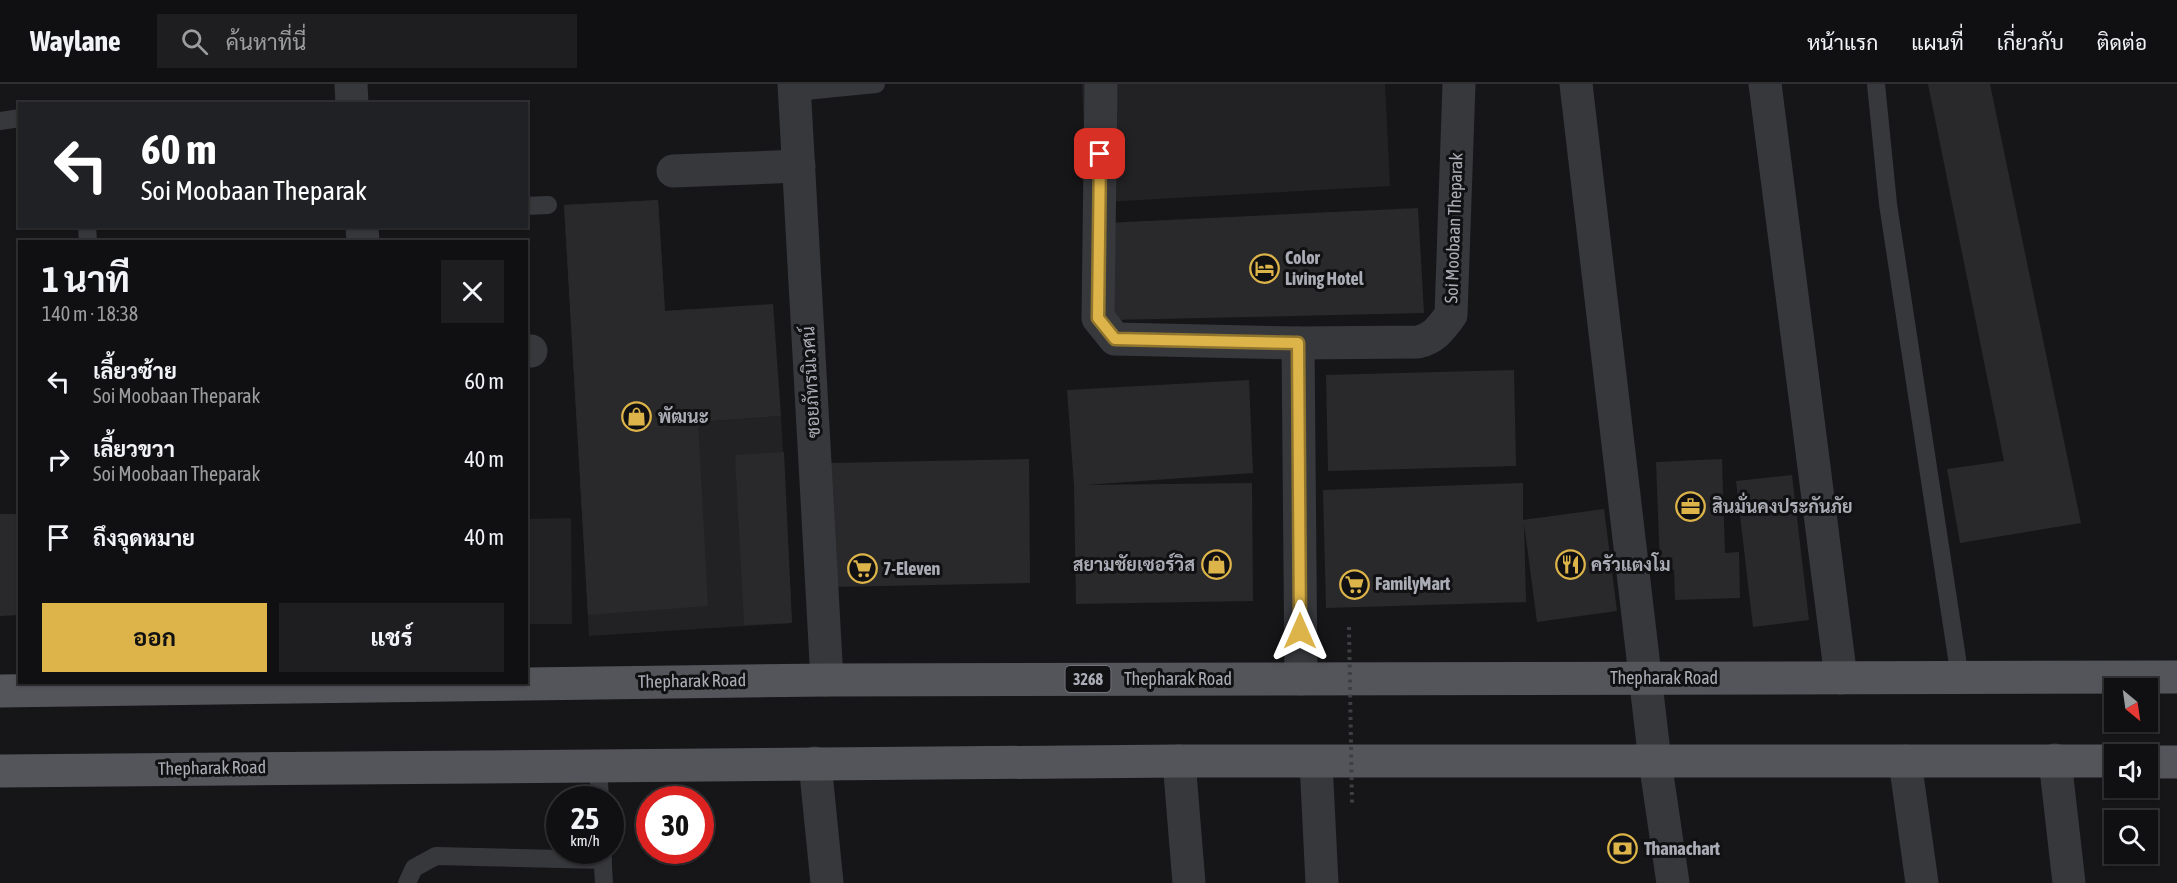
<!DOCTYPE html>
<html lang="th">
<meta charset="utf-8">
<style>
:root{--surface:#101012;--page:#1e1e20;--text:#f1f3f6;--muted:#9c9d9f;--line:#303032;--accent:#ddb449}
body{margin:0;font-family:"Asap Condensed",Sarabun,sans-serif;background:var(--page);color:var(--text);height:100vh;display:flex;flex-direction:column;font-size:22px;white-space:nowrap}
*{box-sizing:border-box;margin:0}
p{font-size:20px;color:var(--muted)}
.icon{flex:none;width:33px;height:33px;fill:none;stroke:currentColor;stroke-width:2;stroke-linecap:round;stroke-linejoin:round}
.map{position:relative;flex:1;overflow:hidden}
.sheet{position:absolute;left:18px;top:156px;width:510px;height:444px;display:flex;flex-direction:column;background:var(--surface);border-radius:0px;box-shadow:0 2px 4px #0004,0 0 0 2px var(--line)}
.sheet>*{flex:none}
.hud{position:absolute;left:18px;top:18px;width:510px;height:126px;border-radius:0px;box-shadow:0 2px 4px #0004,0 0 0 2px var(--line);background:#202124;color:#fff;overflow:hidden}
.needle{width:39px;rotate:151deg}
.buttons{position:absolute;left:2104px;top:594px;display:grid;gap:12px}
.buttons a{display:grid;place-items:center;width:54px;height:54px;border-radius:0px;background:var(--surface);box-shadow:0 2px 4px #0004,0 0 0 2px var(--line);font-size:30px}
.speed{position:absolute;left:546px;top:702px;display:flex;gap:12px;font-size:30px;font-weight:700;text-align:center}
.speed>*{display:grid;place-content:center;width:78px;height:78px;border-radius:50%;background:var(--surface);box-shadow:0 2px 4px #0004,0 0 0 2px var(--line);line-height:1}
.speed small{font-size:15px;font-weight:400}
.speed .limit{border:9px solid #d22;background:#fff;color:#111}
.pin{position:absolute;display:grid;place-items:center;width:51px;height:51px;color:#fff;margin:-26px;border-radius:12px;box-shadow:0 3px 9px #0006}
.me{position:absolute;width:66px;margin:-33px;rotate:0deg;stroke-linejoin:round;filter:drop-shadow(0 0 4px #0008)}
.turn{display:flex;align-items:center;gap:21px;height:126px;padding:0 24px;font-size:27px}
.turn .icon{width:78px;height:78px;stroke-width:2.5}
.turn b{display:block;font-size:42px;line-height:51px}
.round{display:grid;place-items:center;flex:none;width:63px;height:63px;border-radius:0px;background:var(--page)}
.overview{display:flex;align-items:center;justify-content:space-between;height:102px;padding:0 24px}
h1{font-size:36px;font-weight:700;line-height:45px}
.cta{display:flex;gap:12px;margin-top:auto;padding:12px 24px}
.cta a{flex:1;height:69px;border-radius:0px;background:var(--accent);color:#111;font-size:24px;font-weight:700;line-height:69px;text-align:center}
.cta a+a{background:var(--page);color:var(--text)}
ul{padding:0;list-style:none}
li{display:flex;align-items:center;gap:18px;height:78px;padding:0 24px}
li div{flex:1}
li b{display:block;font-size:22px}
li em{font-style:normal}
header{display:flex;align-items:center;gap:36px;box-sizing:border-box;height:84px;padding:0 30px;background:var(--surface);border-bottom:2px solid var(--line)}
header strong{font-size:28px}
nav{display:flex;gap:33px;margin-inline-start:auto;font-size:21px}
.search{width:420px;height:54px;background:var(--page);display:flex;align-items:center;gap:15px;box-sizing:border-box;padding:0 21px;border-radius:0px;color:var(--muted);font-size:22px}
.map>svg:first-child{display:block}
.built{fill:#222224}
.building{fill:#29292b}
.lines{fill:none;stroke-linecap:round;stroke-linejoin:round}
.lane{stroke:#37383c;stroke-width:18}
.street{stroke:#37383c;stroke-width:33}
.primary{stroke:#54555b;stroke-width:33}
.path-bridge{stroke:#3e3f43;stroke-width:4;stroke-dasharray:3 4.5;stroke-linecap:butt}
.route-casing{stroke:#90752f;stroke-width:15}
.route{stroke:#ddb449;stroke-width:10}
.labels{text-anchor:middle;stroke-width:6;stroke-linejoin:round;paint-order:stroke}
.shield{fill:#111113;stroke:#7c7e85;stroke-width:1.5}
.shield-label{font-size:16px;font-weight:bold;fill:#aaadb6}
.street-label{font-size:18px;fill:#aaadb6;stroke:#111113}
.poi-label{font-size:18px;font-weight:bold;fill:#aaadb6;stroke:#111113;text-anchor:start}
</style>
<header>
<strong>Waylane</strong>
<div class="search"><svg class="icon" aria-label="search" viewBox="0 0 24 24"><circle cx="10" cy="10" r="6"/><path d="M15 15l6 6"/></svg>ค้นหาที่นี่</div>
<nav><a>หน้าแรก</a><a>แผนที่</a><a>เกี่ยวกับ</a><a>ติดต่อ</a></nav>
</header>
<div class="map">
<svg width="2177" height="799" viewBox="0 0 2177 799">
<rect width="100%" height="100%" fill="#161618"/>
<g class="built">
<polygon points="1082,0 1385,0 1390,102 1087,119"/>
<polygon points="658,116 665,227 690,225 697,338 781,332 792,539 589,552 564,121"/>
<polygon points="571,434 572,540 527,540 527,435"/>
</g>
<g class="building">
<polygon points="1928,0 1990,0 2081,439 1960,459 1947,385 2004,377"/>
<polygon points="658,116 665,227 773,220 781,332 698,338 708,522 588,531 564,121"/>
<polygon points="1418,124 1424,229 1110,236 1106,139"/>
<polygon points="1514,286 1516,382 1328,387 1326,291"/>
<polygon points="1249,296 1253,389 1085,401 1252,399 1253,517 1076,520 1074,402 1067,306"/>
<polygon points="784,368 792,539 744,541 735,371"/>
<polygon points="1029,375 1030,499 832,503 830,379"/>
<polygon points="1722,375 1725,469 1739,468 1740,514 1675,516 1674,486 1660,483 1656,378"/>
<polygon points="1792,391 1809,536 1753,543 1736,397"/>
<polygon points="1523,399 1523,436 1604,425 1617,527 1537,538 1524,439 1526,518 1326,524 1323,406"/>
<polygon points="0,430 20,430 20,531 0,532"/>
</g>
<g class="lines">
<g class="lane">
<polyline points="1876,0 1888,120 1960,594"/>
<polyline points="795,8 876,0"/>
<polyline points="0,37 20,34"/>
<polyline points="526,122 548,121"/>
<polyline points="87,142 88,158"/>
<polyline points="598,680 600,716"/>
<polyline points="602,766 604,799"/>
<polyline points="407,799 414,784 436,772 603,776"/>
</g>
<g class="street">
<polyline points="351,0 352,20"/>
<polyline points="794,0 827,596"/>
<path d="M1101 0 1098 234 1115 255 1298 259 1418 258C1435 254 1441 244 1451 231L1459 0"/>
<polyline points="1576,0 1655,677 1673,799"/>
<polyline points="1765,0 1841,594"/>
<polyline points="673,87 799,82"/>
<polyline points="362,142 363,158"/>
<polyline points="1298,259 1301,595"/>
<polyline points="526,267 531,267"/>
<polyline points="2055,676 2069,799"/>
<polyline points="1179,677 1189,799"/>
<polyline points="1905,677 1922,799"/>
<polyline points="1316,678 1322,799"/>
<polyline points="815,679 827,799"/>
</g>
<g class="primary">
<polyline points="0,607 827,596 2177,593"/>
<polyline points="2148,678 2177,678"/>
<polyline points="0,687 1179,677 2115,677"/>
</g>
<polyline class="path-bridge" points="1349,543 1352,720"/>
</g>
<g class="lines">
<defs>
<polyline id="route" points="1100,70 1098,234 1115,255 1298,259 1300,547"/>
</defs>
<use href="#route" class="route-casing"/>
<use href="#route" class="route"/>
</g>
<defs>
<symbol id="hotel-ring" viewBox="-11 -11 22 22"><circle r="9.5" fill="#111113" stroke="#ddb449" stroke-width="1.5"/><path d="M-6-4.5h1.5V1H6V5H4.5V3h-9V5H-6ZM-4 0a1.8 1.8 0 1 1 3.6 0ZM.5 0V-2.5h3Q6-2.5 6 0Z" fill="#ddb449"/></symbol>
<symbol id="shop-ring" viewBox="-11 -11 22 22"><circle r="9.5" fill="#111113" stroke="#ddb449" stroke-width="1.5"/><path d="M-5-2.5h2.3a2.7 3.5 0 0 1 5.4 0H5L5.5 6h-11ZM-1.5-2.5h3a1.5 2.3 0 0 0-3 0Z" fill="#ddb449"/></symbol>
<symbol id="office-ring" viewBox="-11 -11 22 22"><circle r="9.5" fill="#111113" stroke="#ddb449" stroke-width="1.5"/><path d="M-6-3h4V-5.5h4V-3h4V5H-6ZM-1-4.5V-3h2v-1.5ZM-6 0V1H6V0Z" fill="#ddb449"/></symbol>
<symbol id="restaurant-ring" viewBox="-11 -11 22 22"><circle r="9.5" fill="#111113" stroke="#ddb449" stroke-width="1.5"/><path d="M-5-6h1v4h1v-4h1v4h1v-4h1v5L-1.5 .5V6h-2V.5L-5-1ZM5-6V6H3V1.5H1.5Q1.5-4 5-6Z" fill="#ddb449"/></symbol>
<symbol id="supermarket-ring" viewBox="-11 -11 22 22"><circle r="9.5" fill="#111113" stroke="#ddb449" stroke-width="1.5"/><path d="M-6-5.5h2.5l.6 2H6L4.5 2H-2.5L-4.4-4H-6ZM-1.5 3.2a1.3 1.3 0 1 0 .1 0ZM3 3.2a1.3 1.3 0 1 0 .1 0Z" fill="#ddb449"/></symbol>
<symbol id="bank-ring" viewBox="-11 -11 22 22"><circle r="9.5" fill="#111113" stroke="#ddb449" stroke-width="1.5"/><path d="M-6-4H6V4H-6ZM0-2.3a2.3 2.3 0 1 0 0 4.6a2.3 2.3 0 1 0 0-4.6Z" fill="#ddb449"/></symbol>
</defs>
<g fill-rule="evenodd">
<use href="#hotel-ring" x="1248" y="168" width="33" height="33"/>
<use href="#shop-ring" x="620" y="316" width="33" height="33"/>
<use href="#office-ring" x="1674" y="406" width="33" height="33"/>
<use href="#shop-ring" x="1200" y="464" width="33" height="33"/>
<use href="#restaurant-ring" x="1554" y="464" width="33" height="33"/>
<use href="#supermarket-ring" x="846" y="468" width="33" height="33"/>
<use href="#supermarket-ring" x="1338" y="484" width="33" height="33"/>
<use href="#bank-ring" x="1606" y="748" width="33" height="33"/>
</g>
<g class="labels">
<rect class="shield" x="1065.5" y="582" width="45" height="26" rx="4.5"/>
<g class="shield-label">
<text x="1088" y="601">3268</text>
</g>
<g class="street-label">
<text transform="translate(1454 144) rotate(-88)" y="6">Soi Moobaan Theparak</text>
<text transform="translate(811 298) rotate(-93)" y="6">ซอยภัทรนิเวศน์</text>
<text x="1664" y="600">Thepharak Road</text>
<text x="1178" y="601">Thepharak Road</text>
<text transform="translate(692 597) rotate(-1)" y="6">Thepharak Road</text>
<text transform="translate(212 684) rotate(-1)" y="6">Thepharak Road</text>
</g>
<g class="poi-label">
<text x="1285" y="180">Color<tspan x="1285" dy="21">Living Hotel</tspan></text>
<text x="658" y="339">พัฒนะ</text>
<text x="1712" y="429">สินมั่นคงประกันภัย</text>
<text x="1195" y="487" text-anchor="end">สยามชัยเซอร์วิส</text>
<text x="1591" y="487">ครัวแตงโม</text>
<text x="883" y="491">7-Eleven</text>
<text x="1375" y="506">FamilyMart</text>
<text x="1644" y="771">Thanachart</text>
</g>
</g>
</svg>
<div class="buttons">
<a><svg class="needle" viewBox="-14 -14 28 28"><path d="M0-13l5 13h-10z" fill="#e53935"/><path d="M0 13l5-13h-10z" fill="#9c9d9f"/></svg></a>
<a><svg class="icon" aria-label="sound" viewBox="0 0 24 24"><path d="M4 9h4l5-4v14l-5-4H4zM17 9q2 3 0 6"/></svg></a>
<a><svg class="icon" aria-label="search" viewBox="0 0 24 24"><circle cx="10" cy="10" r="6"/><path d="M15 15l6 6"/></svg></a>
</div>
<div class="speed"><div>25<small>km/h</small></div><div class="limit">30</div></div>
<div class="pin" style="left:1100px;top:70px;background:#d93025"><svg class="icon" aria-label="arrive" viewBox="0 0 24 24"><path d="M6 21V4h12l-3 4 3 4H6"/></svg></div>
<svg class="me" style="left:1300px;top:547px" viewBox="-20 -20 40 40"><path d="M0-17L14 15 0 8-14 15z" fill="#ddb449" stroke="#fff" stroke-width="4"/></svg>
<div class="hud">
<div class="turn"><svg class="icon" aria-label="left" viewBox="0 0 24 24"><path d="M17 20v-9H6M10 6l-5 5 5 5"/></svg><div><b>60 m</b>Soi Moobaan Theparak</div></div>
</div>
<section class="sheet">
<div class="overview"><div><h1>1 นาที</h1><p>140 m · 18:38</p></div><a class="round"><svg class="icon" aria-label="close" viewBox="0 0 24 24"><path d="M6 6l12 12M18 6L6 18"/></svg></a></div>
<ul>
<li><svg class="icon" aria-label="left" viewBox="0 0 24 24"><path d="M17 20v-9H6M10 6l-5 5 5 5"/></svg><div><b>เลี้ยวซ้าย</b><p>Soi Moobaan Theparak</p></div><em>60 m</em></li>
<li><svg class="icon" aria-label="right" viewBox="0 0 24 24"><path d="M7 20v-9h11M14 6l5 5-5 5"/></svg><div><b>เลี้ยวขวา</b><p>Soi Moobaan Theparak</p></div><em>40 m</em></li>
<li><svg class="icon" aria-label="arrive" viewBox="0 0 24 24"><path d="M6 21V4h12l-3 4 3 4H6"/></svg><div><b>ถึงจุดหมาย</b></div><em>40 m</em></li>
</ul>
<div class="cta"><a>ออก</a><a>แชร์</a></div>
</section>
</div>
